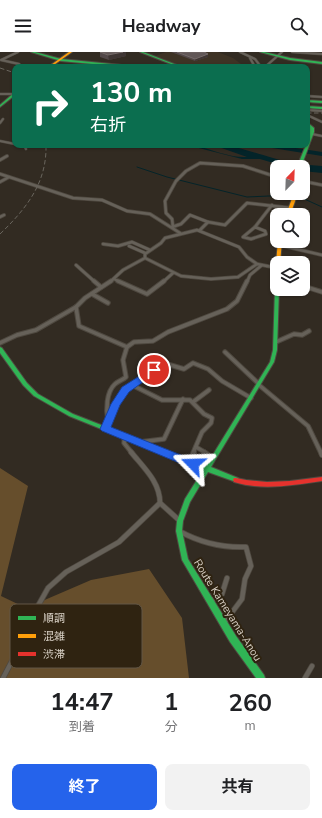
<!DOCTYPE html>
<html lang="ja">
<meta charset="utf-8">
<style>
:root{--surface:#fff;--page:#f2f2f2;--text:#202124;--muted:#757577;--accent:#2563eb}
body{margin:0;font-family:"Nunito Sans","Noto Sans JP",sans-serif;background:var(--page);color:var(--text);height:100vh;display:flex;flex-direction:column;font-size:15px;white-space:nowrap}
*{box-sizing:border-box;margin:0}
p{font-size:13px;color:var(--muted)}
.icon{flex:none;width:22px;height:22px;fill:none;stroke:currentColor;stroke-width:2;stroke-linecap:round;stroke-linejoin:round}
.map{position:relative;height:626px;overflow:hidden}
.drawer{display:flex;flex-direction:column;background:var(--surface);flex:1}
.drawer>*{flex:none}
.hud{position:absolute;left:12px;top:12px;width:298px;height:84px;border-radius:8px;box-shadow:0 1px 3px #0004;background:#0b6e4f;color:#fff;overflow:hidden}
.needle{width:26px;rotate:23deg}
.controls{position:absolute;left:270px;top:108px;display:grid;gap:8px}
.controls a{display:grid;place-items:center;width:40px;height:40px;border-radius:8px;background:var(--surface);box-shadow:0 1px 3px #0004;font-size:20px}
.pin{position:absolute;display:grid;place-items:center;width:34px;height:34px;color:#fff;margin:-17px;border:2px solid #fff;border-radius:50%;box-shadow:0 1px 4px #0007}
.me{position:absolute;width:44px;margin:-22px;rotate:292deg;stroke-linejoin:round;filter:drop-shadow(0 0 3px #0008)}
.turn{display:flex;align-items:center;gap:14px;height:84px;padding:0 12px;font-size:18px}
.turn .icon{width:52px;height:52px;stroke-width:2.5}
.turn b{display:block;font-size:28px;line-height:34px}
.eta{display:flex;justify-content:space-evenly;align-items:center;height:68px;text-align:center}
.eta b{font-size:24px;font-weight:700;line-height:28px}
.primary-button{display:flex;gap:8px;margin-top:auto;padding:8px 12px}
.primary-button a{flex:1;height:46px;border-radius:8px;background:var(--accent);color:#fff;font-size:16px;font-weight:700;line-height:46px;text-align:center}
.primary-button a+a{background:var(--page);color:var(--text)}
header{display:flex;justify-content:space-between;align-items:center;height:52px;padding:0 12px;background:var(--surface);font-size:18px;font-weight:700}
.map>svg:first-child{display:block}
.commercial{fill:#3e3325}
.green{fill:#664e2c}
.water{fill:#042429}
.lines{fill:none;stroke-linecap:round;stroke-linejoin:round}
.stream{stroke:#042429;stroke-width:1}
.river{fill:#042429;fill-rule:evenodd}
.street-far3-casing{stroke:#4f4940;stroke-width:3}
.street-far2-casing{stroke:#4f4940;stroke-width:4}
.street-far1-casing{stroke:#4f4940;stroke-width:5.5}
.street-casing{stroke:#4f4940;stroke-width:6}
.fast-casing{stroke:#4f4940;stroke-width:2}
.slow-casing{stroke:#4f4940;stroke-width:2}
.jam-casing{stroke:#4f4940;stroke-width:2}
.street-far3{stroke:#666159;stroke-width:2}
.street-far2{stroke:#666159;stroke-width:2.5}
.street-far1{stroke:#666159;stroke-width:3.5}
.street{stroke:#666159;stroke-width:4.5}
.fast{fill:#30b455;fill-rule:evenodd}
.slow{fill:#ff9f0a;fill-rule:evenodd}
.jam{fill:#e5322d;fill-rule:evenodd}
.rail{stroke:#6a665e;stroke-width:1;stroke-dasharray:4.5 2.5;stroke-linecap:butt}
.wall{fill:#524849}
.shaded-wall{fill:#3f3634}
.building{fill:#615757;stroke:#746a68}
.route{fill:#2563eb;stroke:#184099}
.labels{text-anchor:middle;stroke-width:4;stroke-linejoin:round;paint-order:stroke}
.street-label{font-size:11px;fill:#d9d1c6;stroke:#2f2311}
.key{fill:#2f2311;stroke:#625747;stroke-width:1}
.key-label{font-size:11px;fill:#d9d1c6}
</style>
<header><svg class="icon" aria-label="menu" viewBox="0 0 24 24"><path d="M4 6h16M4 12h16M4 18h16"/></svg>Headway<svg class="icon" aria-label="search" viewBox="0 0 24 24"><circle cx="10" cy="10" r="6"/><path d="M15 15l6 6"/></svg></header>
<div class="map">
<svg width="322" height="626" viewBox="0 0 322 626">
<rect width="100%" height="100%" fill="#322b22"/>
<polygon class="commercial" points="166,0 218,0 233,6 245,15 185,15 155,4"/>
<polygon class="green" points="0,416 28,434 1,544 26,556 91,528 149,517 182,566 189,626 0,626"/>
<path class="water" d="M187 93H199L197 94C213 98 231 106 247 105L213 93C236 93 251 100 273 106 289 111 305 113 322 114V121L303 119V115H287L260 107H242Z"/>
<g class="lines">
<g class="stream">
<polyline points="137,115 167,125 247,145 292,143"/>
<polyline points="300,145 322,155"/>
</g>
<polygon class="river" points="263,93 276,93 322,100 322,104 266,95"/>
<defs>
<g id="street-far3">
<polyline points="18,0 1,8 19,12 22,15"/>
<polyline points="240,0 255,7 261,15"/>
<polyline points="292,0 322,2"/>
<polyline points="250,6 255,15"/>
<polyline points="265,15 282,0"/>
<polyline points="0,42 14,42"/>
<polyline points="307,44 322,45"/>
<polyline points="307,58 322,59"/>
<polyline points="307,63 322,70"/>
<polyline points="0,71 3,67"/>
<polyline points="312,82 322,84"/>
<polyline points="0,89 15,92"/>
<polyline points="24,93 26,97"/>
</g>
<g id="street-far2">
<polyline points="0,108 7,104"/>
<polyline points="0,122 73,146 102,148 127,159 150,162 180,181"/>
<polyline points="0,130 9,125"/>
<polyline points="303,131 307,130 322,133"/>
<polyline points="0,165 4,163"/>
<polyline points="172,175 181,172 190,163 208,170"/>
<polyline points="173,175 172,167 166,161 165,149 176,129 186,119 200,111 243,114 277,125"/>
<polygon points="255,175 265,179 266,182 251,187 243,185"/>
<polyline points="255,175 272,153"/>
<polyline points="200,178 208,170 225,173 247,151 291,156"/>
<polyline points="103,192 118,194 132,190 150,198"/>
<polyline points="279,193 322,203"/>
<polyline points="129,194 145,201"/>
<polyline points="145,206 181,224 211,227 238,225 257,212"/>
<polyline points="76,213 95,230"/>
<polyline points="114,227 120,230"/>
<polyline points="110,230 123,218 145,206 145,202 161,191 165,186 197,178 239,195 247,205 257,212 277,216"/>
<polyline points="163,230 173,221"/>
<polyline points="247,230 250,223 262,213"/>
</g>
<g id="street-far1">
<polyline points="94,229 101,235"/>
<polyline points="118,229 147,242 164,229"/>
<polyline points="303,234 322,240"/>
<polyline points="92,242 108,251"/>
<polyline points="76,255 79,274 127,295 134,290 153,289 168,280 227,257 237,249 247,229"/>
<polyline points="276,290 294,282 302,283 309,279"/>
<polyline points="0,291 17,283 36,278 76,255 85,246 111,229"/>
<polyline points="225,300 259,332"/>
<polyline points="132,333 162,348 190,348 204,362 212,366 211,371 202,380 193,401"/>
<polyline points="259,333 308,374 321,401"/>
<polyline points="193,350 209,338"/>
<path d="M108 369C106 358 106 340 115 332 118 329 123 328 126 325L123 308 127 295"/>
<polyline points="105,377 122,341 160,310 184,317 193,311 208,317 222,329 251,346"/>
<polyline points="125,384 124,391 132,401"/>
<polyline points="140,390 164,387 183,347"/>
<polyline points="196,395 206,401"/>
</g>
<g id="street">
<path d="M131 400C144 416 160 430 160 451L180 469"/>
<polyline points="204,400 213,406"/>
<polyline points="321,400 322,403"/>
<polyline points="191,407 194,400"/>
<path d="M179 479C201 491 221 496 246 495L251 514 245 527 242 547 224 571"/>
<polyline points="211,549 222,542 227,526"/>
<polyline points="3,626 22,590 29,570 48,536 66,520 119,490 160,451"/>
<polyline points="305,626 312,614"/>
</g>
<g id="fast">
<polygon points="31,0 35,0 61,7 132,14 133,15 124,15 61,9"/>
<polygon points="140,0 143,0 182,15 179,15"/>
<polygon points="260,0 264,0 290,6 322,10 322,12 290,8"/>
<polygon points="14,41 15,41 15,43 0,55 0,53"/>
<polygon points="307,48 322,49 322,51 307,50"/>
<polygon points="307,54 322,55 322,57 307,56"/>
<path d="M307 70 314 76V80L301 115H297L306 93H307C307 87 310 82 310 76L307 73Z"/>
<polygon points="275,236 277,236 277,237 279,237 277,298 274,310 211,415 238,426 239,428 238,430 236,430 208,420 190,450 183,469 182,479 188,507 236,584 264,623 265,626 256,626 230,590 182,508 176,479 177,469 185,447 203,418 69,364 34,344 23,333 0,301 0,295 2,296 27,331 38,342 73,362 206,414 270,310 273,298"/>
</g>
<g id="slow">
<polygon points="69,0 72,0 51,15 48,15"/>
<polygon points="294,141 298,141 290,163 286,163"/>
<polygon points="278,189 282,189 280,211 277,211 277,212 276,211"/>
</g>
<path id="jam" d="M322 425V429C293 433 263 439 234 430L233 428 234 426H236L246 428 267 430 290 429Z"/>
</defs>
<use href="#street-far3" class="street-far3-casing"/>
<use href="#street-far2" class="street-far2-casing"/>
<use href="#street-far1" class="street-far1-casing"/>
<use href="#street" class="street-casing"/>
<use href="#fast" class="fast-casing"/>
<use href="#slow" class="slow-casing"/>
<use href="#jam" class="jam-casing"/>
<use href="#street-far3" class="street-far3"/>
<use href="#street-far2" class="street-far2"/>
<use href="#street-far1" class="street-far1"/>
<use href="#street" class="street"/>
<use href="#fast" class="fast"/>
<use href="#slow" class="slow"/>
<use href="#jam" class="jam"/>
<g class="rail">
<polyline points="0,16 15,21"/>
<polyline points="307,61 322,61"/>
<path d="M0 182C26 157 47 131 46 93"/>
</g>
</g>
<g class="wall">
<polygon points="100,0 126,0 126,4 109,8 100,5"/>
<polygon points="171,0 204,0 208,2 208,5 195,9"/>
</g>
<g class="shaded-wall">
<polygon points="123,0 126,0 126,4 109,8 108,3"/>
<polygon points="208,2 208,5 195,9 195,7"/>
</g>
<g class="building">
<polygon points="100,0 123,0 108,3"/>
<polygon points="177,0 204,0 208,2 195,7"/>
</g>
<polygon class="route" points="154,315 157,316 157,320 129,340 120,353 111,375 196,409 198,412 196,415 189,415 102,379 100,377 111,352 122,335"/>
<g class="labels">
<g class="street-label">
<text transform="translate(228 558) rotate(58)" y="4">Route Kameyama-Anou</text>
</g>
</g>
<rect x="10" y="552" width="132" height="64" rx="6" class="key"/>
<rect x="18" y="564" width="18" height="4" fill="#30b455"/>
<rect x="18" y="582" width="18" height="4" fill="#ff9f0a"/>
<rect x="18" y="600" width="18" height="4" fill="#e5322d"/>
<g class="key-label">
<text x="43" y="570">順調</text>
<text x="43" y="588">混雑</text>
<text x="43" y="606">渋滞</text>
</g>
</svg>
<div class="controls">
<a><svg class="needle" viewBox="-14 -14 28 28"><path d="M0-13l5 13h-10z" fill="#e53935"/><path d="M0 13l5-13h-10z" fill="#757577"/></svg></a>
<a><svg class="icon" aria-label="search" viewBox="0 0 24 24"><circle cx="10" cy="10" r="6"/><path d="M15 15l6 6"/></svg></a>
<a><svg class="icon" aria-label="layers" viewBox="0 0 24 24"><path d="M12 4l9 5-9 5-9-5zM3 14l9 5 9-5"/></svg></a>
</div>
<div class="pin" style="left:154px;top:318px;background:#d93025"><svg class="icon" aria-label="arrive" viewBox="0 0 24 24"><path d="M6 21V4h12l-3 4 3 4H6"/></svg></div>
<svg class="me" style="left:193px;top:412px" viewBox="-20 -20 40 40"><path d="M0-17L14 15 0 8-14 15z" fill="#2563eb" stroke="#fff" stroke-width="4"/></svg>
<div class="hud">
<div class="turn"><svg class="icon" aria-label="right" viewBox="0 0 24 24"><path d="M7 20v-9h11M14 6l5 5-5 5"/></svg><div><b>130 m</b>右折</div></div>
</div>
</div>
<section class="drawer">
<div class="eta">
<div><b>14:47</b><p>到着</p></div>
<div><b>1</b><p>分</p></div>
<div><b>260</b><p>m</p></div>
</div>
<div class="primary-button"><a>終了</a><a>共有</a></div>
</section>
